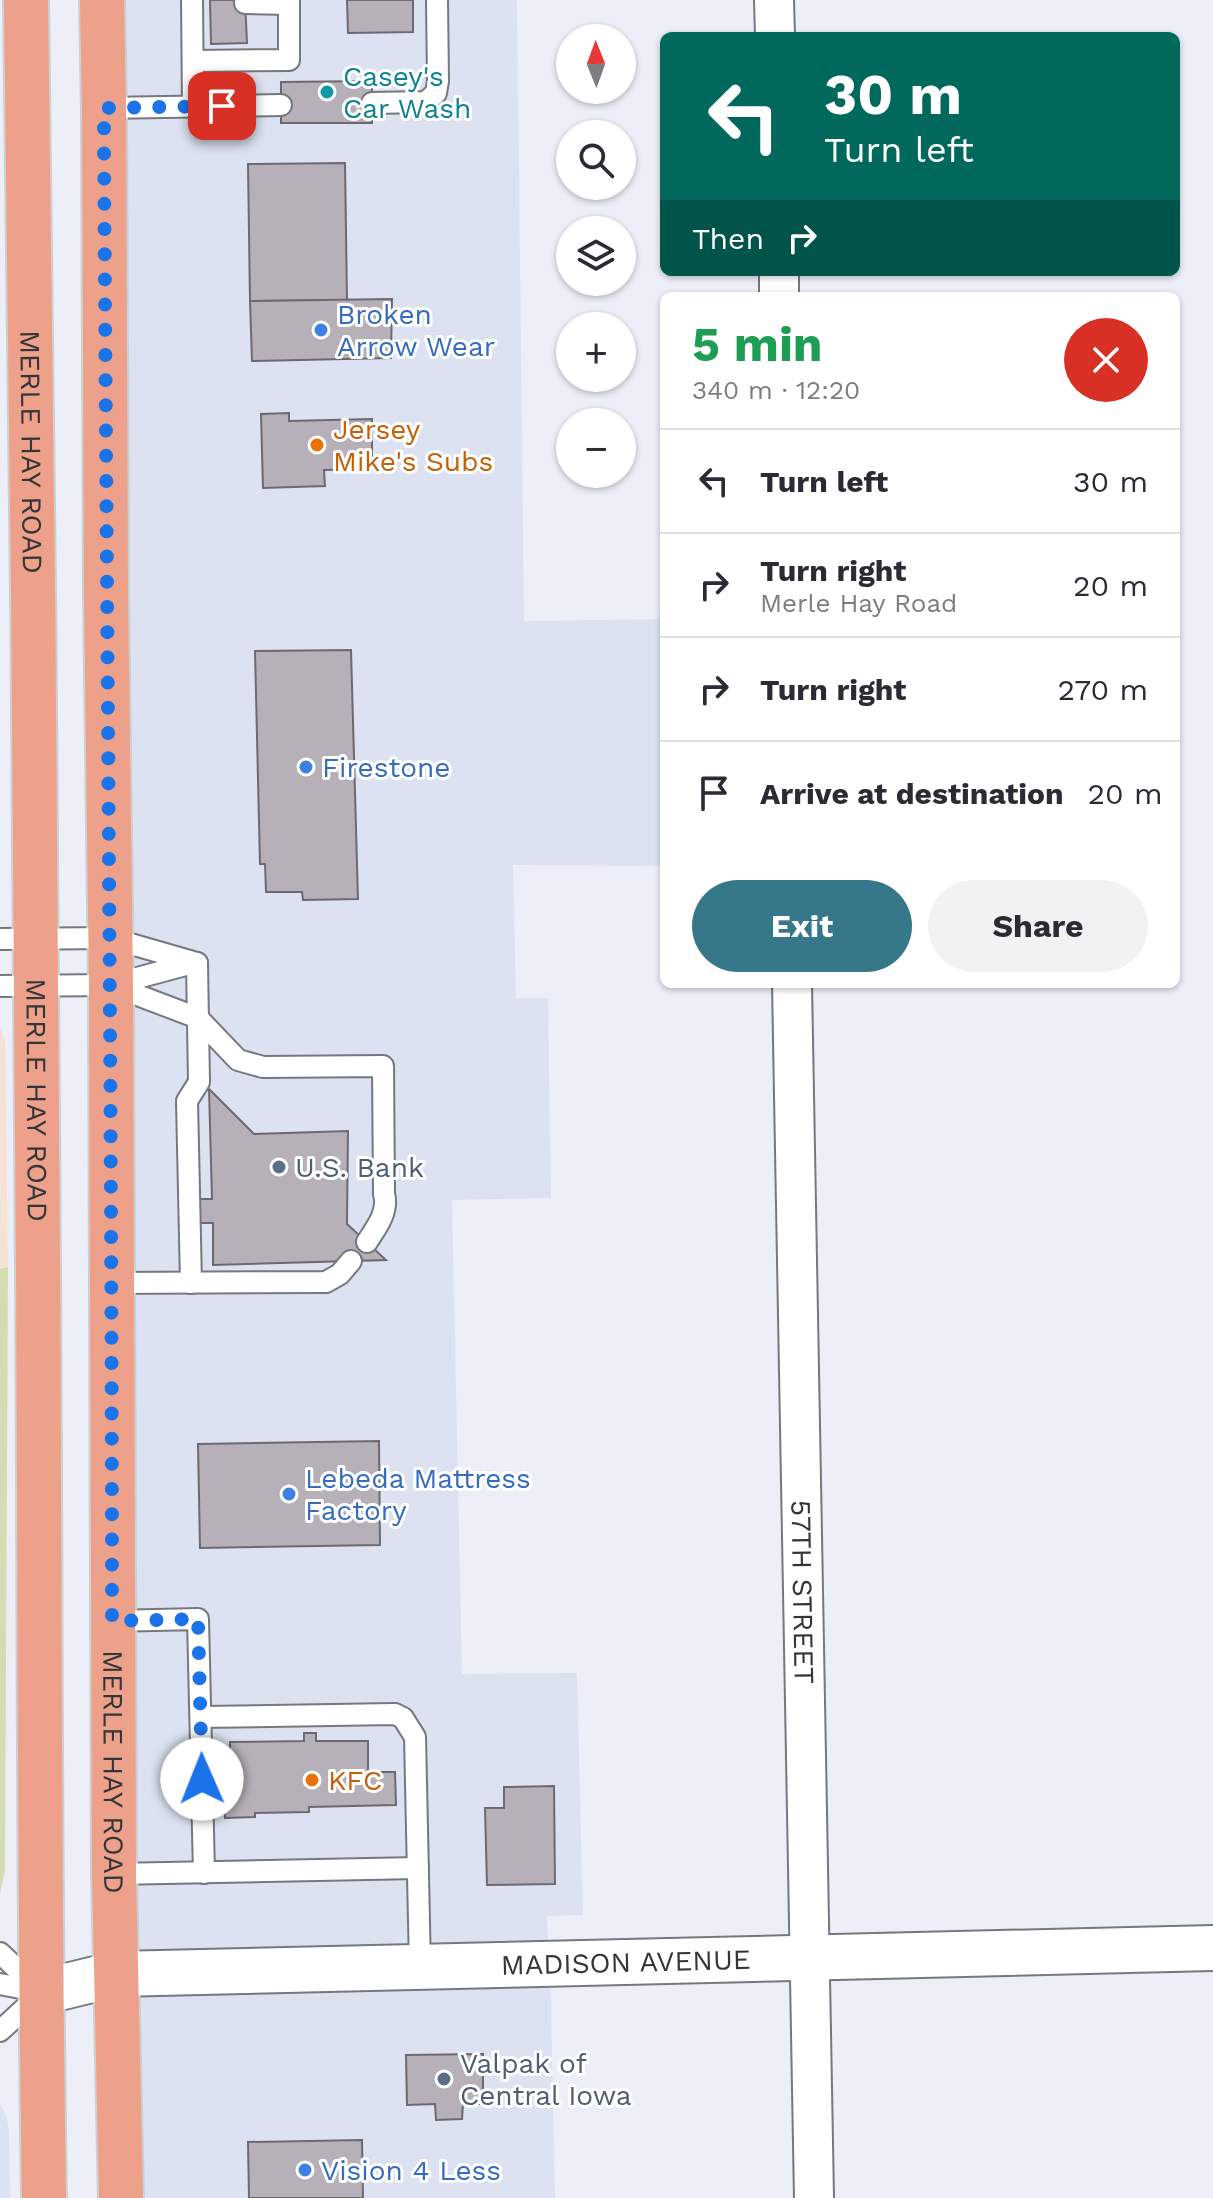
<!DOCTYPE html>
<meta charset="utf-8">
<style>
:root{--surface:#fff;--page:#f2f2f3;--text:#2b2b33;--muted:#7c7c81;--line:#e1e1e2;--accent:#36788a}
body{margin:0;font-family:"Work Sans",sans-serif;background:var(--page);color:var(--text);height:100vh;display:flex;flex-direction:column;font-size:30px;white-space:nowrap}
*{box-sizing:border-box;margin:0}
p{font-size:26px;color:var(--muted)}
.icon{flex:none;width:44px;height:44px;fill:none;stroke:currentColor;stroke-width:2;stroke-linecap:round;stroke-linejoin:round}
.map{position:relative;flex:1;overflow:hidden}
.details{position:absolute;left:660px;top:292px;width:520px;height:696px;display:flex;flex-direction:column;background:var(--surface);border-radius:12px;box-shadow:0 2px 6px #0004}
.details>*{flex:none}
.top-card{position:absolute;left:660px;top:32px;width:520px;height:244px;border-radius:12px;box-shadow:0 2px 6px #0004;background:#00695c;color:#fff;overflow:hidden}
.needle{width:52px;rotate:359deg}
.tools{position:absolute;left:556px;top:24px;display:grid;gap:16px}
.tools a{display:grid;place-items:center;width:80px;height:80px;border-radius:50%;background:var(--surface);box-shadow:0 2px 6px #0004;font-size:40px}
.pin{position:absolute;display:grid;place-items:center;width:68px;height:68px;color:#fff;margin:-34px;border-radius:16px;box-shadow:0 4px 12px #0006}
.me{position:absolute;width:88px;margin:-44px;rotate:359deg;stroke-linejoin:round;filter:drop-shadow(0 0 6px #0008)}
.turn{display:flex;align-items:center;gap:28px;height:168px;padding:0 32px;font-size:36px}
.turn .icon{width:104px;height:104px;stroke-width:2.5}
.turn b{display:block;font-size:56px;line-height:68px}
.then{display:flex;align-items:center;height:76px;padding:0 32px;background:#0003;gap:16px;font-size:30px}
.round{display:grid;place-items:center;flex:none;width:84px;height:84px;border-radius:42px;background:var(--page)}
.headline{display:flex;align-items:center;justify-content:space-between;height:136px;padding:0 32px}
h1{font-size:48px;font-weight:700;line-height:60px;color:#1e9e55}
.button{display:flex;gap:16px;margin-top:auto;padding:16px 32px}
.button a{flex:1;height:92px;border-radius:48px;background:var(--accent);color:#fff;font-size:32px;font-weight:700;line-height:92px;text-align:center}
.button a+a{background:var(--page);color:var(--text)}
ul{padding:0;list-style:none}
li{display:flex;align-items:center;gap:24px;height:104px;padding:0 32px;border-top:2px solid var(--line)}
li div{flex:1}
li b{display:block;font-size:30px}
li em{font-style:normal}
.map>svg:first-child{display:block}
.built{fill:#dce2f1}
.industrial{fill:#f5e2d2}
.green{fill:#d4ddb1}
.building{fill:#b6b1b8;stroke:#6e6970;stroke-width:2}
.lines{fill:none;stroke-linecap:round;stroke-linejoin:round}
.service-casing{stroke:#75787f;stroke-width:24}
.minor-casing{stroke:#75787f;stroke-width:42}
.tertiary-casing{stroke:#75787f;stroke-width:48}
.primary-casing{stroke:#cecfcf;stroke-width:48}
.service{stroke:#fff;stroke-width:20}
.minor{stroke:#fff;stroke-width:38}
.tertiary{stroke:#fff;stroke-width:44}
.primary{stroke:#eda18b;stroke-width:44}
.route{stroke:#1a73e8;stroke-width:14;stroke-dasharray:0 25.2}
.culture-dot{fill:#0f9aa8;stroke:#fff;stroke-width:3}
.shop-dot{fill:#3f7fe0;stroke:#fff;stroke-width:3}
.food-dot{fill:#e8710a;stroke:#fff;stroke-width:3}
.service-dot{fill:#5c6f8a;stroke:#fff;stroke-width:3}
.labels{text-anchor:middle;stroke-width:6;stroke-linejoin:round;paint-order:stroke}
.culture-label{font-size:28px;fill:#0d838f;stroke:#fff;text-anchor:start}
.shop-label{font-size:28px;fill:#366cbe;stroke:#fff;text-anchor:start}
.food-label{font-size:28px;fill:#c56008;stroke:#fff;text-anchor:start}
.street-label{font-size:28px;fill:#343538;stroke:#fff}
.service-label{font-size:28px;fill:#4e5e75;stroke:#fff;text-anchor:start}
</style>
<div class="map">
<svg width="1213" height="2198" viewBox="0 0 1213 2198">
<rect width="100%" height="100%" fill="#eceff8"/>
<g class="built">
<polygon points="100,0 517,0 524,621 664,619 664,866 513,865 516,998 548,998 551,1198 452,1200 462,1674 577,1673 583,1915 547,1916 551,2005 555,2198 120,2198"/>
<polygon points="0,2103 7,2118 9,2132 10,2198 0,2198"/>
</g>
<polygon class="industrial" points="0,1028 5,1040 8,1267 0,1267"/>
<polygon class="green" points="8,1267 5,1870 0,1893 0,1268"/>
<g class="building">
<polygon points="210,0 245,0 247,43 211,44"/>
<polygon points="347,0 413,0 413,32 348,33"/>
<polygon points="372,81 372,123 281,123 281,82"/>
<polygon points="345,163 347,300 250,301 248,164"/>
<polygon points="392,299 391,358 252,361 250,301"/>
<polygon points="289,413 289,421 372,419 372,469 324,470 325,486 263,488 261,414"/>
<polygon points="351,650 358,899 303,900 302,892 266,892 265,864 260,864 255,651"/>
<polygon points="209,1089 254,1134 348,1131 347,1224 386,1260 213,1265 213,1223 190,1223 190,1199 212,1199"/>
<polygon points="379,1441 380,1545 200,1548 198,1444"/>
<polygon points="304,1733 316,1733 316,1741 368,1741 368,1772 395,1772 396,1805 309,1807 309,1812 255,1813 255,1817 225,1818 224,1787 230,1787 230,1742 304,1741"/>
<polygon points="554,1786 555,1884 487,1885 485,1808 504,1808 504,1787"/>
<polygon points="483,2054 483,2104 463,2104 462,2119 436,2120 435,2104 407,2105 406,2055"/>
<polygon points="362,2140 363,2198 249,2198 248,2142"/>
</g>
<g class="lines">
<defs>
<g id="service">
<polyline points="192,0 193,106"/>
<polyline points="245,3 289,4"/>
<polyline points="193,61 289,60 289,0"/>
<polyline points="372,103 426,102 436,93 438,81 437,0"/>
<polyline points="104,108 281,105"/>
<polyline points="0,939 110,938 197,963"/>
<path d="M111 985 198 1018 238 1060 263 1067 383 1066 384 1194C389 1212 376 1228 367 1242"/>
<polyline points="0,986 111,985 193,963"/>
<polyline points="111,1283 326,1282 340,1274 351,1261"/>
<polyline points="191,1283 187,1101 199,1082 197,963"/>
<polyline points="112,1621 198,1619 204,1873"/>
<polyline points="201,1717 395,1714 403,1718 415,1737 420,1967"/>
<polyline points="114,1874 418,1868"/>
<polyline points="0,1953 39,1990"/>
<polyline points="0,1984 42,1992"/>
<polyline points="0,2031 39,1995"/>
</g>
<g id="minor">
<polyline points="774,0 775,36"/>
<polyline points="779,272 779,296"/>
<path id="s1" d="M792 984 814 2198"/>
</g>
<g id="tertiary">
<path id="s2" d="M42 1992 116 1974 1213 1948"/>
</g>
<g id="primary">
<path id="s3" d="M26 0C32 423 36 847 38 1270 40 1579 39 1889 44 2198"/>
<path id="s4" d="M102 0 104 108 106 592 111 985 114 1874 121 2198"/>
</g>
</defs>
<use href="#service" class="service-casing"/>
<use href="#minor" class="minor-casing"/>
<use href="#tertiary" class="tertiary-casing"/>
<use href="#primary" class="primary-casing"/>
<use href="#service" class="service"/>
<use href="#minor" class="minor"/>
<use href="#tertiary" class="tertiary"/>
<use href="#primary" class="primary"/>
</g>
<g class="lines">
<path class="route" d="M202 1779 198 1619 112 1621C112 1128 107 635 104 143V108L222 106"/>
</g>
<circle class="culture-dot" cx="327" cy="92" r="8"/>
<g class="shop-dot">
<circle cx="321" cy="330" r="8"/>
<circle cx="306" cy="767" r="8"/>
<circle cx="289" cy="1494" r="8"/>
<circle cx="305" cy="2170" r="8"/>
</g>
<g class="food-dot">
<circle cx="317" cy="445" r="8"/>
<circle cx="312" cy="1780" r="8"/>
</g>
<g class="service-dot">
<circle cx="279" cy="1167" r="8"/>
<circle cx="444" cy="2079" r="8"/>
</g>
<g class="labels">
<g class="culture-label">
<text x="343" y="86">Casey's<tspan x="343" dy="32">Car Wash</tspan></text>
</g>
<g class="shop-label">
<text x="337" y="324">Broken<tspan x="337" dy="32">Arrow Wear</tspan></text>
<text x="322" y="777">Firestone</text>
<text x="305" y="1488">Lebeda Mattress<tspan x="305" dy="32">Factory</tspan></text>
<text x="321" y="2180">Vision 4 Less</text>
</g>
<g class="food-label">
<text x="333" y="439">Jersey<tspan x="333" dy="32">Mike's Subs</tspan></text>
<text x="328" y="1790">KFC</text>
</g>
<g class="street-label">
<text dy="10" stroke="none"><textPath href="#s3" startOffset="452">MERLE HAY ROAD</textPath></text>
<text dy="10" stroke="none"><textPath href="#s3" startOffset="1100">MERLE HAY ROAD</textPath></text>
<text dy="10" stroke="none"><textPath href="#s1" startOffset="608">57TH STREET</textPath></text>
<text dy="10" stroke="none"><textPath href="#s4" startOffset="1772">MERLE HAY ROAD</textPath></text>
<text dy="10" stroke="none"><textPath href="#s2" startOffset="586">MADISON AVENUE</textPath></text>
</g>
<g class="service-label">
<text x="295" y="1177">U.S. Bank</text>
<text x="460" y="2073">Valpak of<tspan x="460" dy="32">Central Iowa</tspan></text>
</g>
</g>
</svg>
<div class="tools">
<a><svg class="needle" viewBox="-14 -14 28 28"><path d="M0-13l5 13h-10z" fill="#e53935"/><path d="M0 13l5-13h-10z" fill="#7c7c81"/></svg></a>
<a><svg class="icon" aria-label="search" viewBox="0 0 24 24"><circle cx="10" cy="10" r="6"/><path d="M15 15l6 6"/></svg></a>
<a><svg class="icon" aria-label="layers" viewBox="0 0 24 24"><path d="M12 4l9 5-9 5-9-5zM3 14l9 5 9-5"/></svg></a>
<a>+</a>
<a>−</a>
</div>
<div class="pin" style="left:222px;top:106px;background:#d93025"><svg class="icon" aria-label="arrive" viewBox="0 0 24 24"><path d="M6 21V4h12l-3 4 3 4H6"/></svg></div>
<svg class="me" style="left:202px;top:1779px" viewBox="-20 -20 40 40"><circle r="19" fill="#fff"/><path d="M0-13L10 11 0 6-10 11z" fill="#1a73e8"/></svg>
<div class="top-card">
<div class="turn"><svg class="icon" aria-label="left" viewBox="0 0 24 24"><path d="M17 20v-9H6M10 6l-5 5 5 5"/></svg><div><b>30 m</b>Turn left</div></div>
<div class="then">Then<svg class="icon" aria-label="right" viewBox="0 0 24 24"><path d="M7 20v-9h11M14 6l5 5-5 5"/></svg></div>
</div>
<section class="details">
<div class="headline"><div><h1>5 min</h1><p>340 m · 12:20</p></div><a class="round" style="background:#d93025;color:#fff"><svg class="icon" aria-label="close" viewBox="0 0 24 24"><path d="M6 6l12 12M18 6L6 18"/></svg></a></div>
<ul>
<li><svg class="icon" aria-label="left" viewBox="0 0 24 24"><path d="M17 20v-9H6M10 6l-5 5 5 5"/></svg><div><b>Turn left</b></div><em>30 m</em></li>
<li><svg class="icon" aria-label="right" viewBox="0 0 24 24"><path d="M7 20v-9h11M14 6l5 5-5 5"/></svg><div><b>Turn right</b><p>Merle Hay Road</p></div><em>20 m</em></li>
<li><svg class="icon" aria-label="right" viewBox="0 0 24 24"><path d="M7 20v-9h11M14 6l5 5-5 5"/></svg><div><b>Turn right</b></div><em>270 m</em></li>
<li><svg class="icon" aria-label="arrive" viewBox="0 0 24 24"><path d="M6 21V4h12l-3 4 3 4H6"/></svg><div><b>Arrive at destination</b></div><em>20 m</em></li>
</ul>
<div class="button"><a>Exit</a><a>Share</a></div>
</section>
</div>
